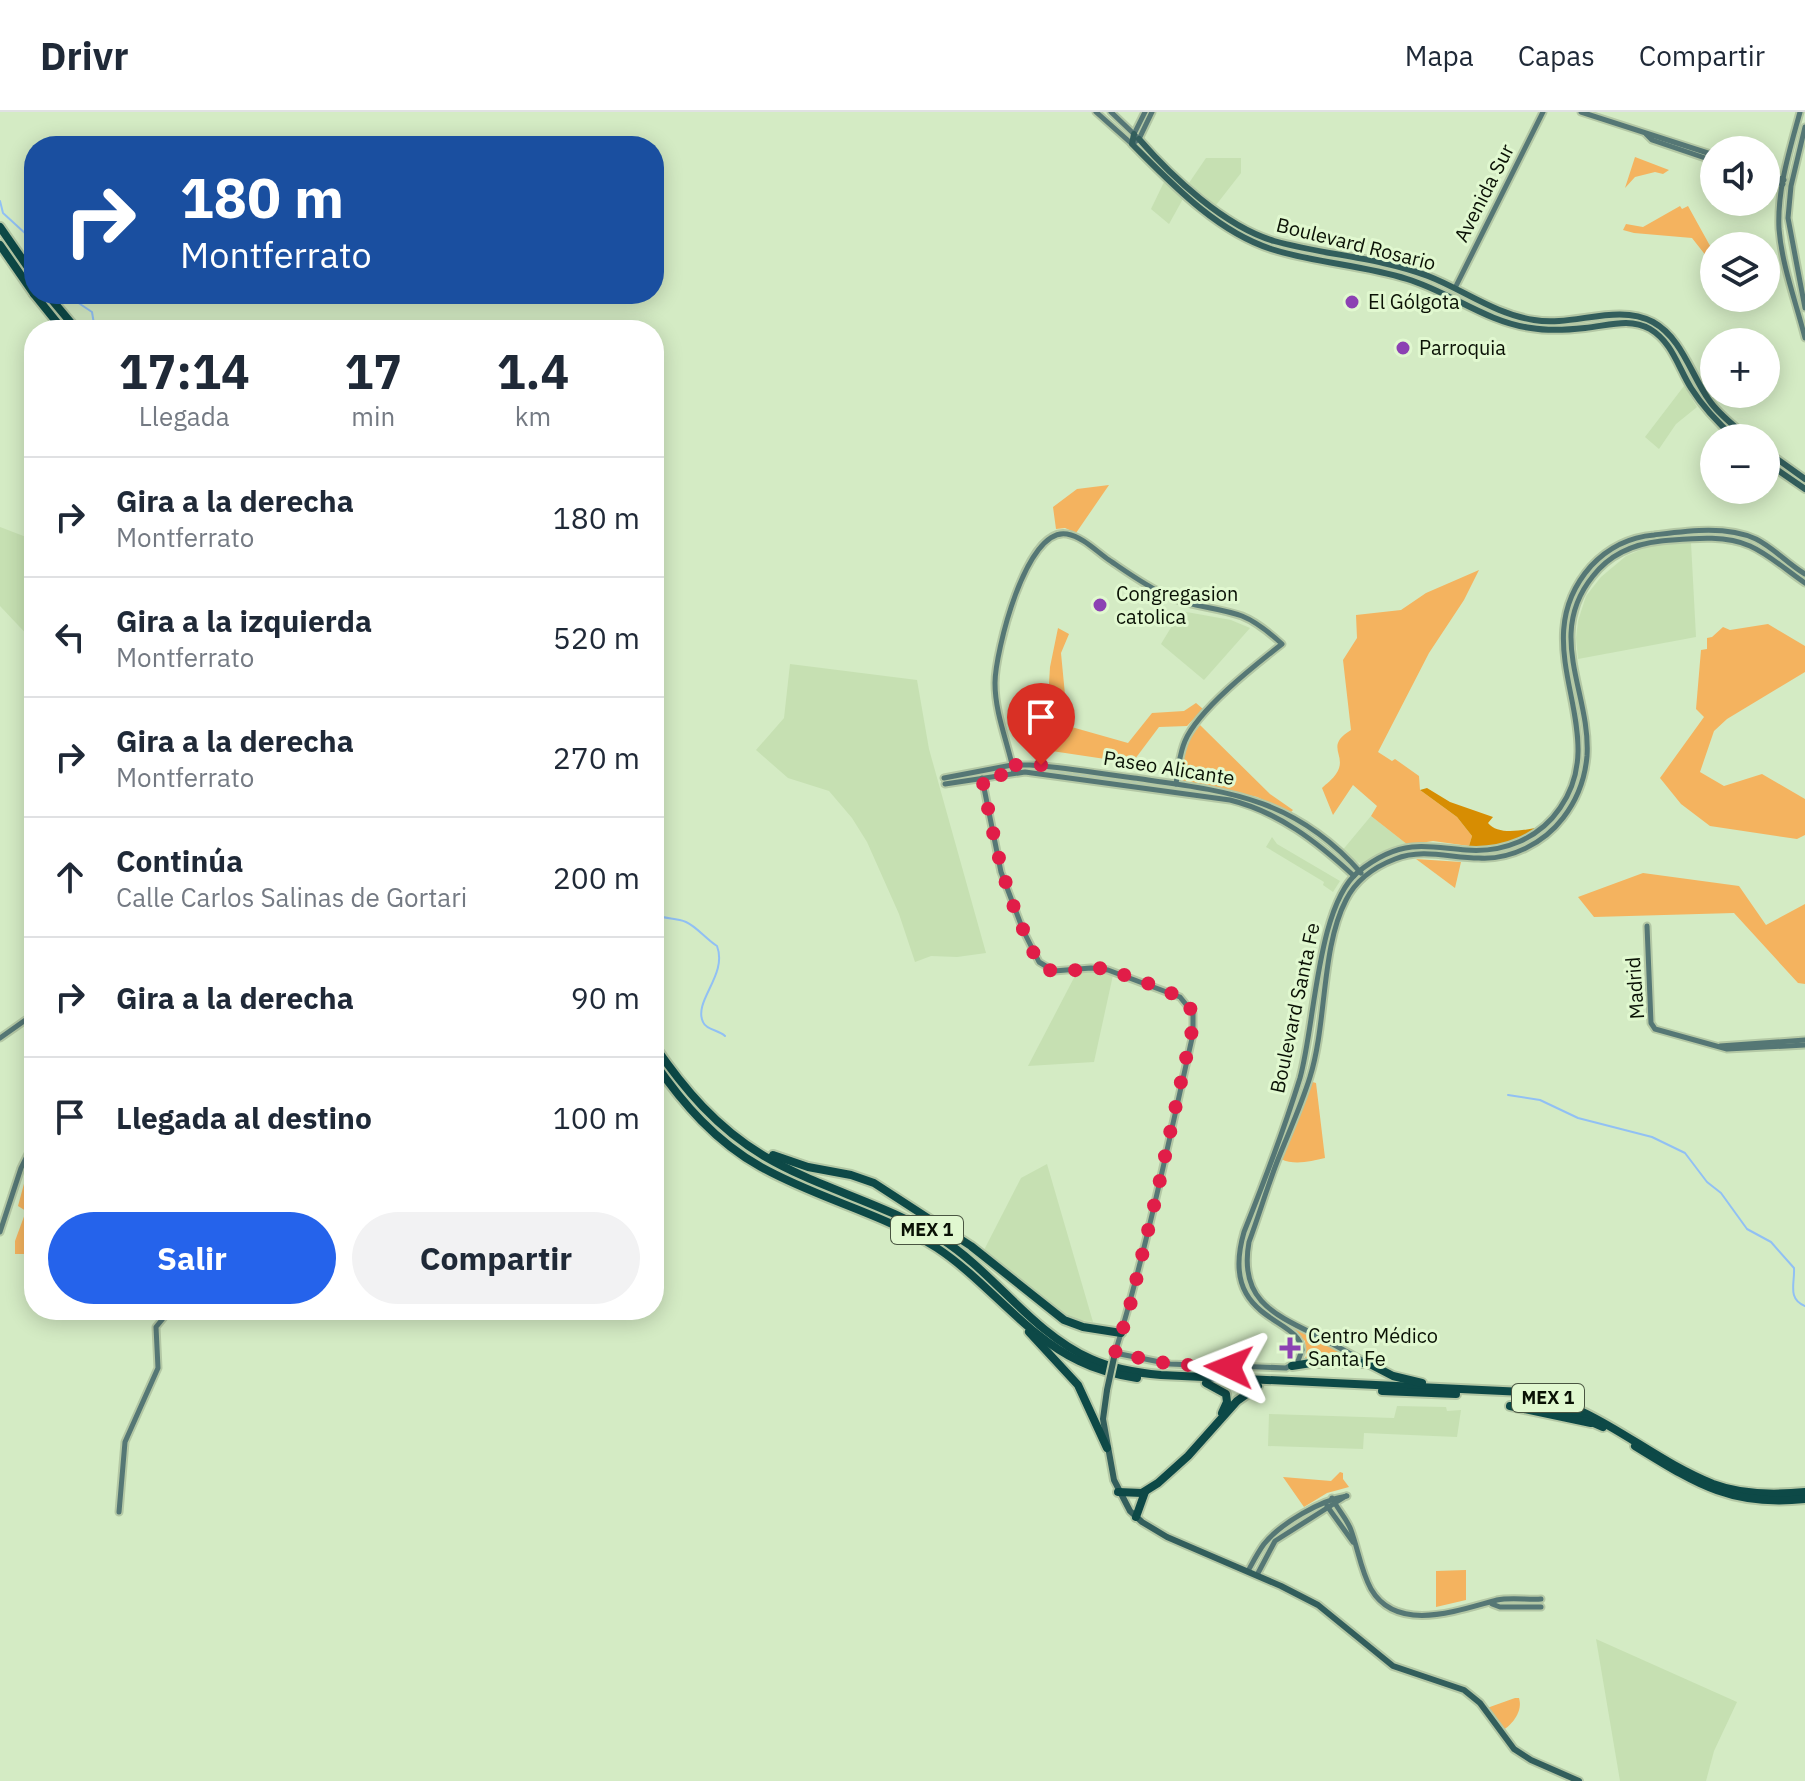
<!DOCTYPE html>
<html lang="es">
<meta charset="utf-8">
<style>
:root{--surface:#fff;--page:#f2f2f3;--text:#1f2937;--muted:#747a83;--line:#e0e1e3;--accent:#2563eb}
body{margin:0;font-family:"IBM Plex Sans",sans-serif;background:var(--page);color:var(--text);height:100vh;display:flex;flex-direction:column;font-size:30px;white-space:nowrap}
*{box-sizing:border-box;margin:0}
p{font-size:26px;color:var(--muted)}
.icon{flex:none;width:44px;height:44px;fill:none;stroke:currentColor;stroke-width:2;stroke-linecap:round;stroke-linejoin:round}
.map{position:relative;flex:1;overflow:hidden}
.side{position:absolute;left:24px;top:208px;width:640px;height:1000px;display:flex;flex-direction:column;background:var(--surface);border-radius:32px;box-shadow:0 4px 20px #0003}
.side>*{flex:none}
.hud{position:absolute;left:24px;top:24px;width:640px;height:168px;border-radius:32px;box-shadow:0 4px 20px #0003;background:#1a4fa0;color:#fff;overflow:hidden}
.tools{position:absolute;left:1700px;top:24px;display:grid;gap:16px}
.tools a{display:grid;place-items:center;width:80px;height:80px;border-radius:50%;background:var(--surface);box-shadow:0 4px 20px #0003;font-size:40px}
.pin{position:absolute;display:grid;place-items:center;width:68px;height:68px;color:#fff;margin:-82px -34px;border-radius:50% 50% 50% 0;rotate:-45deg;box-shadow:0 0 8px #0007}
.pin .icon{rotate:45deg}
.me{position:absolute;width:88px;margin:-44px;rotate:272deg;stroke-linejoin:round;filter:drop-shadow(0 0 6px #0008)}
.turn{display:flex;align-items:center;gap:28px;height:168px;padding:0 24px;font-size:36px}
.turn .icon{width:104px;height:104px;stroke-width:2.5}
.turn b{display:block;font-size:56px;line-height:68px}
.eta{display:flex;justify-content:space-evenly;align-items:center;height:136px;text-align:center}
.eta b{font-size:48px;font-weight:700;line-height:56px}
.button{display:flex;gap:16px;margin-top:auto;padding:16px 24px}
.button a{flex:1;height:92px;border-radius:48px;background:var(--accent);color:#fff;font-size:32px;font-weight:700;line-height:92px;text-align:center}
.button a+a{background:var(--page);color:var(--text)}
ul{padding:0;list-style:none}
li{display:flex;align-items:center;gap:24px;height:120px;padding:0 24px;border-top:2px solid var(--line)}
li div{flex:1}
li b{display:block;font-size:30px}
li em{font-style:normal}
header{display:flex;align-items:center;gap:48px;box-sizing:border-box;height:112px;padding:0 40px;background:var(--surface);border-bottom:2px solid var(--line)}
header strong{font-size:38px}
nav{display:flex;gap:44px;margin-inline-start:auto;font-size:28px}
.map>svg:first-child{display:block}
.built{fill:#c6e0b2}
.green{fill:#f4b35f}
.forest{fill:#d78d02}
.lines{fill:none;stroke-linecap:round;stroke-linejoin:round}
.stream{stroke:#91c0f4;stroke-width:2}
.secondary-casing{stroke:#b4c8a5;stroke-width:9}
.primary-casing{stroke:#b4c8a5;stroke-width:10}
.highway-casing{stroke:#b4c8a5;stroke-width:12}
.secondary{stroke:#557775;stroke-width:5}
.primary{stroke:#325e5c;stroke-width:6}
.highway{stroke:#0d4947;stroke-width:8}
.primary-bridge-casing{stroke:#b4c8a5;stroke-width:10;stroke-linecap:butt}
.primary-bridge{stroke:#325e5c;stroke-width:6}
.route{stroke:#e11d48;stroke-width:14;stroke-dasharray:0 25.2}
.poi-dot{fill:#8c41b3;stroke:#e1f8d0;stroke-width:3}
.labels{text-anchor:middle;stroke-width:6;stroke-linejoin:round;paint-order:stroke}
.shield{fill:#e1f8d0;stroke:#4a5642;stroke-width:2}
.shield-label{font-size:18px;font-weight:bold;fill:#0a1105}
.street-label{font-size:20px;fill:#0a1105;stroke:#e1f8d0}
.poi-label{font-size:20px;fill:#0a1105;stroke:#e1f8d0;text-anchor:start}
</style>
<header>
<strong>Drivr</strong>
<nav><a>Mapa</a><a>Capas</a><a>Compartir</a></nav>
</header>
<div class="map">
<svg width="1805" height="1669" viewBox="0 0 1805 1669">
<rect width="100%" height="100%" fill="#d4ebc4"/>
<g class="built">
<polygon points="1206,46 1241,46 1241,61 1216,93 1189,71"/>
<polygon points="1165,68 1184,85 1169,112 1151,97"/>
<polygon points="1684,274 1697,295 1676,312 1659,337 1645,325"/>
<polygon points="0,415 34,428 34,530 0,494"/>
<polygon points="1691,431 1696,525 1578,547 1576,526 1578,509 1586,484 1601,465 1626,444 1652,433"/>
<polygon points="1181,499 1231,508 1250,516 1204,568 1161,532"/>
<polygon points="790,552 917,568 929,637 986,841 957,845 931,844 915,850 899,802 867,730 852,706 829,679 788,666 756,638 784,606"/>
<polygon points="1371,704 1408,733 1361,752 1341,740"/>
<polygon points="1272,725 1277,732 1340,769 1333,780 1323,773 1324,770 1266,735"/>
<polygon points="1102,859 1113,863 1094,950 1028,954 1077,860"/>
<polygon points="1047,1052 1093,1210 1069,1206 1057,1200 984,1138 1021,1066"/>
<polygon points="1397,1294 1446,1295 1447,1299 1461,1298 1457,1325 1364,1321 1363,1337 1268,1334 1269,1302 1394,1306"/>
<polygon points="1596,1527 1737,1590 1714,1639 1706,1669 1620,1669"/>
</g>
<g class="green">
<polygon points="1635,45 1669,58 1663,62 1655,60 1635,65 1625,76"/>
<polygon points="1680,94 1682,97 1688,94 1714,141 1714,154 1692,126 1634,121 1623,118 1626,112 1643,115"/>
<polygon points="1109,373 1076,421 1065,416 1056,417 1053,395 1077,377"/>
<path d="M1479 458 1464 488 1429 541 1378 640 1392 649 1395 647 1419 664 1420 678 1457 705 1472 724 1469 734 1433 729 1408 733 1371 704 1377 694 1353 673 1333 703 1322 676C1326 672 1333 667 1336 662 1349 643 1323 635 1351 618L1343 548 1357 526 1356 503 1401 498 1426 481Z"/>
<polygon points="1768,512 1805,534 1805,560 1727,607 1714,619 1700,660 1724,674 1762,662 1805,687 1805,723 1797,727 1710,714 1681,692 1660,666 1704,605 1696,597 1701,538 1707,537 1707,526 1712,525 1723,515 1730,518"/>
<polygon points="1058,516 1069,522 1061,541 1068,614 1128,631 1152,601 1184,599 1196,591 1203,597 1187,614 1159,615 1132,651 1045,638 1050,555"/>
<polygon points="1200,613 1270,682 1293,698 1290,701 1257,685 1180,668 1187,630"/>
<polygon points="1416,747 1461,750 1455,776"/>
<polygon points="1643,761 1739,774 1766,813 1805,792 1805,872 1798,871 1734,801 1594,805 1578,785"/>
<path d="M1309 969 1316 971 1325 1046C1311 1049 1295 1054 1281 1047Z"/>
<polygon points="25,1068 34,1081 34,1142 15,1142 15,1129 26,1099 18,1094"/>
<polygon points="1284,1211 1353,1247 1359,1249 1303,1249 1306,1244 1305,1229"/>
<polygon points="1340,1360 1343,1361 1343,1367 1349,1375 1327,1381 1304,1395 1283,1365 1331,1369"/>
<polygon points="1466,1458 1466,1488 1436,1495 1436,1459"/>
<path d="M1515 1586H1519C1523 1599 1513 1612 1502 1619L1487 1596Z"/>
</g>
<path class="forest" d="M1427 676 1450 690 1493 705 1488 711C1498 724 1525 718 1540 715 1521 727 1491 742 1469 734L1472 724 1457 705 1420 678Z"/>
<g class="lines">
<g class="stream">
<polyline points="0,89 3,101 27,123 34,138"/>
<polyline points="59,182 63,188 77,190 92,200 94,212 105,218"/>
<polyline points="955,668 1007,658 1038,657 1226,684"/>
<polyline points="1277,701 1289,707"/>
<path d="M654 802C665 808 675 805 686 810 697 815 706 827 717 834 728 863 693 889 703 910 706 918 719 918 725 924"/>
<path d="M1508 983 1540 988 1578 1006 1652 1025 1685 1041 1707 1070 1721 1081 1747 1117 1771 1130 1794 1156C1795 1171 1787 1187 1805 1194"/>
</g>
<defs>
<g id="secondary">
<polyline points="1096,0 1132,32 1139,27 1152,0"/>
<polyline points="1111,0 1136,24"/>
<polyline points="1581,0 1714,43"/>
<path d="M1800 0C1790 37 1777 77 1779 117 1782 154 1796 190 1805 226"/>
<polyline points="1805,15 1791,74 1788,106 1805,196"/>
<polyline points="1134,22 1145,0"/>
<polyline points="1646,22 1652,28 1714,49"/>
<polyline points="1766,61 1784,68"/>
<polyline points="1766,67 1783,72"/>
<polyline points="1455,176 1543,0"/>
<path d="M1014 661C1008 631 995 602 995 571 995 541 1026 414 1067 422 1083 425 1096 439 1109 448 1127 460 1146 474 1166 483 1189 495 1217 495 1242 504 1257 510 1270 521 1282 532 1254 554 1198 598 1185 629 1179 643 1178 658 1176 672"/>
<path d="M944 666 1012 653H1030C1065 655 1099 662 1134 666 1226 679 1295 685 1361 761"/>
<path d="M982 666 1001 760 1023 818 1039 850 1054 859 1091 856 1108 858 1180 885 1193 901V922C1169 1028 1147 1136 1115 1241L1170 1252 1195 1253"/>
<path d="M945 672 1025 660 1230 688C1279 700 1317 730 1354 764"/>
<polyline points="1647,814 1651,911 1655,917 1727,937 1805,933"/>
<polyline points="0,926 34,902"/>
<polyline points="1720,934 1805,928"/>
<polyline points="0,1120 21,1056 34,1030"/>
<path d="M1364 1249C1347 1240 1331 1231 1314 1222 1270 1201 1239 1185 1249 1130 1259 1103 1267 1076 1277 1050 1288 1022 1301 994 1310 965 1327 911 1321 836 1346 788 1356 768 1374 755 1395 747 1423 736 1451 746 1479 746 1511 748 1544 731 1563 706 1577 688 1585 667 1587 644 1591 581 1545 523 1593 464 1610 442 1633 432 1661 429 1689 427 1723 422 1750 434 1770 443 1787 459 1805 471"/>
<path d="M1209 1253 1286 1256 1298 1249 1302 1238C1300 1204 1218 1210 1244 1120 1264 1070 1284 1018 1300 966 1315 913 1317 794 1358 760 1373 748 1392 737 1412 735 1430 733 1448 737 1466 738 1503 741 1539 727 1560 696 1615 618 1520 534 1591 454 1608 436 1630 425 1654 423 1686 419 1726 413 1756 427 1774 436 1788 452 1805 462"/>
<path d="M1332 1386C1338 1398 1347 1407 1351 1418 1358 1437 1361 1459 1371 1477 1397 1522 1459 1498 1497 1488 1510 1485 1528 1488 1541 1487"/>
<polyline points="1327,1394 1353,1430"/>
<polyline points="119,1400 125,1330 158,1256 156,1215 170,1198"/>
<path d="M1248 1459C1253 1450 1258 1440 1264 1432 1281 1411 1321 1388 1347 1384"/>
<polyline points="1257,1463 1275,1429 1346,1384"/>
<polyline points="1492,1492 1500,1495 1541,1495"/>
</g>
<g id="primary">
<path d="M1134 22 1132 32C1172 72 1216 119 1271 137 1315 151 1363 153 1407 167 1450 180 1486 210 1531 216 1548 219 1567 218 1585 216 1607 214 1629 205 1650 217 1672 230 1678 255 1691 276 1703 295 1718 311 1735 326"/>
<path d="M1139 27C1172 65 1224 114 1274 129 1324 143 1378 145 1428 164 1464 178 1495 202 1534 208 1573 215 1617 191 1653 210 1682 226 1691 263 1709 288 1719 303 1735 314 1748 326"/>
<polyline points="1766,339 1805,367"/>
<polyline points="1766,350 1805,377"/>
<polyline points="1107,1278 1103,1307 1114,1368 1130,1399 1142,1410 1167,1425 1281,1474 1318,1493 1393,1554 1464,1578 1480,1591 1514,1637 1531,1648 1579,1669"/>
</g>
<g id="highway">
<polyline points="0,115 34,164"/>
<polyline points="0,133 34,182"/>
<polyline points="34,182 63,218"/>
<polyline points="47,182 77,218"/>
<path d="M654 933C684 977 717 1016 764 1044 820 1077 884 1091 940 1126 994 1160 1031 1220 1091 1247 1113 1257 1137 1261 1161 1263L1524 1280C1602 1296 1644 1344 1713 1372 1742 1383 1775 1383 1805 1380"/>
<path d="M654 950C683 992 716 1030 761 1055 818 1087 882 1101 937 1136 987 1169 1026 1224 1079 1249 1097 1258 1117 1263 1137 1266"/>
<polyline points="773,1043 808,1055 851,1063 874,1071 971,1134 1064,1208 1083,1215 1121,1221"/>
<polyline points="1029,1220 1078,1273 1107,1336"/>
<polyline points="1195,1253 1236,1264"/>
<polyline points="1292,1254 1311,1251 1368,1251 1393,1264 1422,1271"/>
<polyline points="1206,1271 1226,1282 1227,1290 1222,1301"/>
<polyline points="1382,1279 1456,1282"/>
<polyline points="1553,1293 1603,1315"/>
<polyline points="1510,1294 1591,1311"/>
<path d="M1635 1334C1695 1371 1731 1395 1805 1387"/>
<polyline points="1118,1380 1142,1381 1158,1371 1188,1344 1237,1289 1258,1274"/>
<polyline points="1136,1405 1145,1380"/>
</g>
</defs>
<use href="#secondary" class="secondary-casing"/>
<use href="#primary" class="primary-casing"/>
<use href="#highway" class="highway-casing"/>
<use href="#secondary" class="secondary"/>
<use href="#primary" class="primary"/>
<use href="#highway" class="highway"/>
<defs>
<polyline id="primary-bridge" points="1107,1278 1115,1241"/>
</defs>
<use href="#primary-bridge" class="primary-bridge-casing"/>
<use href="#primary-bridge" class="primary-bridge"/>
</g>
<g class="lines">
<path class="route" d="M1041 653H1012L1014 661 982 666C993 721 1002 773 1026 824 1031 834 1035 848 1044 855 1059 866 1082 854 1098 856 1112 857 1174 880 1184 888 1190 894 1193 901 1194 909L1158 1077 1129 1198 1115 1241 1170 1252 1229 1255"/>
</g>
<g class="poi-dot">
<circle cx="1352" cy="190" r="8"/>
<circle cx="1403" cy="236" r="8"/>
<circle cx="1100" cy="493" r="8"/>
<path d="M1286 1224h8v8h8v8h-8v8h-8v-8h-8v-8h8z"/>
</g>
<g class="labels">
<g class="shield">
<rect x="891" y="1104" width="72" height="28" rx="6"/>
<rect x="1512" y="1272" width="72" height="28" rx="6"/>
</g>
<g class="shield-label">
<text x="927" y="1124">MEX 1</text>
<text x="1548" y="1292">MEX 1</text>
</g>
<g class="street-label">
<text transform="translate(1484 81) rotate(-63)" y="7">Avenida Sur</text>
<text transform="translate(1356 132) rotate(14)" y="7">Boulevard Rosario</text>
<text transform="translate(1169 656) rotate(9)" y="7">Paseo Alicante</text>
<text transform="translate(1635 876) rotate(-94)" y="7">Madrid</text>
<text transform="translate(1295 896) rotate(-78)" y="7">Boulevard Santa Fe</text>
</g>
<g class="poi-label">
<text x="1368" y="197">El Gólgota</text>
<text x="1419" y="243">Parroquia</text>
<text x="1116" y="489">Congregasion<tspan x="1116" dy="23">catolica</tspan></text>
<text x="1308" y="1231">Centro Médico<tspan x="1308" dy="23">Santa Fe</tspan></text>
</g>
</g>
</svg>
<div class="tools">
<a><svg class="icon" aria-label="sound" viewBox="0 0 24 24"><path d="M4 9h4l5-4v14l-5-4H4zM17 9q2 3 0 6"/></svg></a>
<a><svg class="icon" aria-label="layers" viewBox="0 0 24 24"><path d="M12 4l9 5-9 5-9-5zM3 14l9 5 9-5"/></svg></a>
<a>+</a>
<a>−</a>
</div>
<div class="pin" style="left:1041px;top:653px;background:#d93025"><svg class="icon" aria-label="arrive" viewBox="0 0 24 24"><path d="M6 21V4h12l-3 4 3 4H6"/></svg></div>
<svg class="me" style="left:1229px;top:1255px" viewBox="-20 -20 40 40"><path d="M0-17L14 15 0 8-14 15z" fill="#e11d48" stroke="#fff" stroke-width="4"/></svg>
<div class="hud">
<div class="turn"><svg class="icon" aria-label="right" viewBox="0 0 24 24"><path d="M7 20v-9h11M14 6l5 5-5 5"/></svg><div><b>180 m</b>Montferrato</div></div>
</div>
<section class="side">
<div class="eta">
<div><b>17:14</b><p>Llegada</p></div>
<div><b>17</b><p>min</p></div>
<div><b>1.4</b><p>km</p></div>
</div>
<ul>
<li><svg class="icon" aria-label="right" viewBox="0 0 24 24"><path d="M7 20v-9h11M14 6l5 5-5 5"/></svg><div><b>Gira a la derecha</b><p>Montferrato</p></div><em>180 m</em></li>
<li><svg class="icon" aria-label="left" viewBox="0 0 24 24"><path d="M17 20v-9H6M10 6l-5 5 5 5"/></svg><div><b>Gira a la izquierda</b><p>Montferrato</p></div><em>520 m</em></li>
<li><svg class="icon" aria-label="right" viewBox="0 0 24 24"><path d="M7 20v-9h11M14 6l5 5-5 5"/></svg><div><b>Gira a la derecha</b><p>Montferrato</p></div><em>270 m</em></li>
<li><svg class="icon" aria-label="ahead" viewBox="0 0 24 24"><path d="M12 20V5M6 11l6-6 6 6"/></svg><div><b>Continúa</b><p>Calle Carlos Salinas de Gortari</p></div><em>200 m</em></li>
<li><svg class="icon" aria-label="right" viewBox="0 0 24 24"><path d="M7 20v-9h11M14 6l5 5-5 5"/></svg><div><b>Gira a la derecha</b></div><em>90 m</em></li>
<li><svg class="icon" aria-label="arrive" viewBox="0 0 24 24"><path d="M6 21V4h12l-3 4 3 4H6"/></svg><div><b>Llegada al destino</b></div><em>100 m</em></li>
</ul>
<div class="button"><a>Salir</a><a>Compartir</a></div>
</section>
</div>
